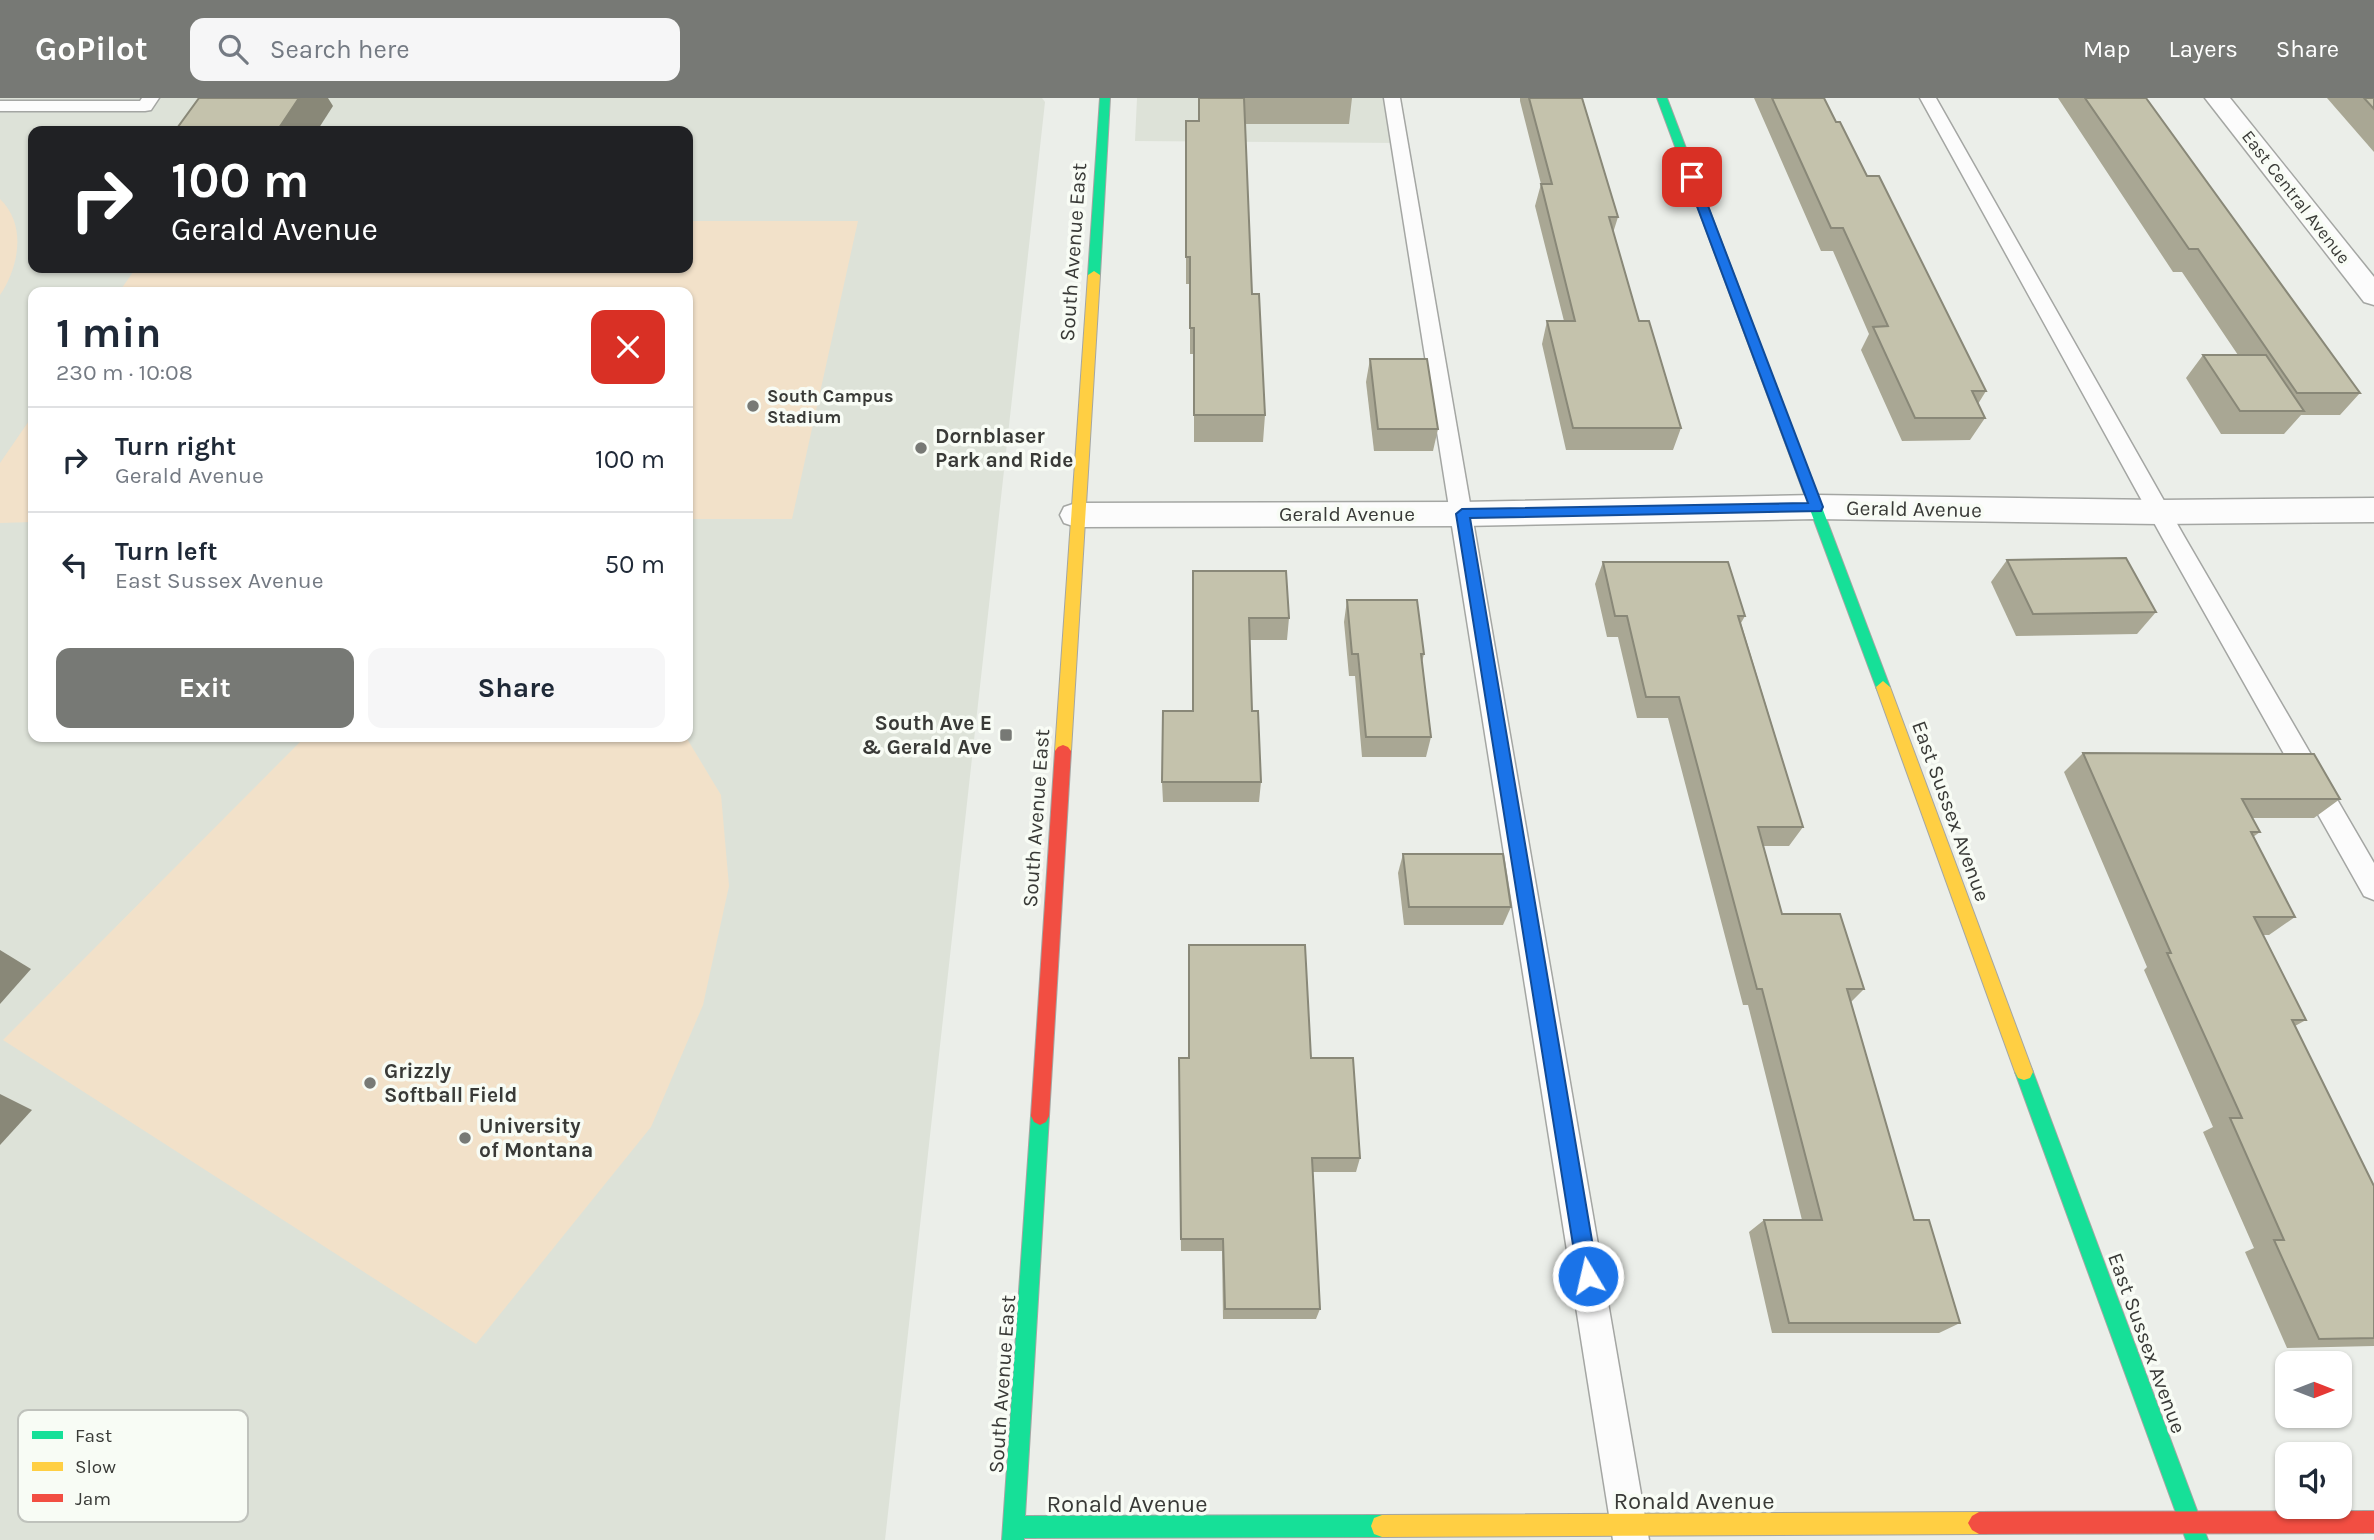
<!DOCTYPE html>
<meta charset="utf-8">
<style>
:root{--surface:#fff;--page:#f6f6f7;--text:#1f2937;--muted:#747a83;--line:#e0e1e3;--accent:#777975}
body{margin:0;font-family:Karla,sans-serif;background:var(--page);color:var(--text);height:100vh;display:flex;flex-direction:column;font-size:26px;white-space:nowrap}
*{box-sizing:border-box;margin:0}
p{font-size:23px;color:var(--muted)}
.icon{flex:none;width:38px;height:38px;fill:none;stroke:currentColor;stroke-width:2;stroke-linecap:round;stroke-linejoin:round}
.map{position:relative;flex:1;overflow:hidden}
.side{position:absolute;left:28px;top:189px;width:665px;height:455px;display:flex;flex-direction:column;background:var(--surface);border-radius:14px;box-shadow:0 2px 5px #0004}
.side>*{flex:none}
.top-card{position:absolute;left:28px;top:28px;width:665px;height:147px;border-radius:14px;box-shadow:0 2px 5px #0004;background:#202124;color:#fff;overflow:hidden}
.needle{width:46px;rotate:90deg}
.fabs{position:absolute;left:2275px;top:1253px;display:grid;gap:14px}
.fabs a{display:grid;place-items:center;width:77px;height:77px;border-radius:14px;background:var(--surface);box-shadow:0 2px 5px #0004;font-size:35px}
.pin{position:absolute;display:grid;place-items:center;width:60px;height:60px;color:#fff;margin:-30px;border-radius:14px;box-shadow:0 4px 10px #0006}
.me{position:absolute;width:77px;margin:-38px;rotate:351deg;stroke-linejoin:round;filter:drop-shadow(0 0 5px #0008)}
.turn{display:flex;align-items:center;gap:24px;height:147px;padding:0 28px;font-size:32px}
.turn .icon{width:91px;height:91px;stroke-width:2.5}
.turn b{display:block;font-size:49px;line-height:60px}
.round{display:grid;place-items:center;flex:none;width:74px;height:74px;border-radius:14px;background:var(--page)}
.headline{display:flex;align-items:center;justify-content:space-between;height:119px;padding:0 28px}
h1{font-size:42px;font-weight:700;line-height:52px}
.cta{display:flex;gap:14px;margin-top:auto;padding:14px 28px}
.cta a{flex:1;height:80px;border-radius:14px;background:var(--accent);color:#fff;font-size:28px;font-weight:700;line-height:80px;text-align:center}
.cta a+a{background:var(--page);color:var(--text)}
ul{padding:0;list-style:none}
li{display:flex;align-items:center;gap:21px;height:105px;padding:0 28px;border-top:2px solid var(--line)}
li div{flex:1}
li b{display:block;font-size:26px}
li em{font-style:normal}
header{display:flex;align-items:center;gap:42px;box-sizing:border-box;height:98px;padding:0 35px;background:var(--accent);color:#fff}
header strong{font-size:33px}
nav{display:flex;gap:38px;margin-inline-start:auto;font-size:24px}
.search{width:490px;height:63px;background:var(--page);display:flex;align-items:center;gap:18px;box-sizing:border-box;padding:0 24px;border-radius:14px;color:var(--muted);font-size:26px}
.map>svg:first-child{display:block}
.built{fill:#dde2d8;fill-rule:evenodd}
.green{fill:#f2e1c9}
.lines{fill:none;stroke-linecap:round;stroke-linejoin:round}
.lane-casing{stroke:#a4a6a3;stroke-width:3}
.street-casing{stroke:#a4a6a3;stroke-width:3}
.fast-casing{stroke:#a4a6a3;stroke-width:2}
.slow-casing{stroke:#a4a6a3;stroke-width:2}
.jam-casing{stroke:#a4a6a3;stroke-width:2}
.lane{fill:#fcfcfc;fill-rule:evenodd}
.street{fill:#fcfcfc;fill-rule:evenodd}
.fast{fill:#16e098;fill-rule:evenodd}
.slow{fill:#ffcf43;fill-rule:evenodd}
.jam{fill:#f24e42;fill-rule:evenodd}
.wall{fill:#a9a794}
.shaded-wall{fill:#898878}
.building{fill:#c4c2ac;stroke:#898878;stroke-width:2}
.route{fill:#1a73e8;stroke:#114b97;stroke-width:2}
.poi-dot{fill:#777975;stroke:#f8fcf5;stroke-width:2.5}
.labels{text-anchor:middle;stroke-width:7;stroke-linejoin:round;paint-order:stroke}
.far-street-label{font-size:18px;fill:#393a37;stroke:#f8fcf5}
.far-poi-label{font-size:18px;font-weight:bold;fill:#393a37;stroke:#f8fcf5;text-anchor:start}
.street-label{font-size:21px;fill:#393a37;stroke:#f8fcf5}
.poi-label{font-size:21px;font-weight:bold;fill:#393a37;stroke:#f8fcf5;text-anchor:start}
.near-street-label{font-size:24px;fill:#393a37;stroke:#f8fcf5}
.key{fill:#f8fcf5;stroke:#bfc2bc;stroke-width:2}
.key-label{font-size:19px;fill:#393a37}
</style>
<header>
<strong>GoPilot</strong>
<div class="search"><svg class="icon" aria-label="search" viewBox="0 0 24 24"><circle cx="10" cy="10" r="6"/><path d="M15 15l6 6"/></svg>Search here</div>
<nav><a>Map</a><a>Layers</a><a>Share</a></nav>
</header>
<div class="map">
<svg width="2374" height="1442" viewBox="0 0 2374 1442">
<rect width="100%" height="100%" fill="#ebeee9"/>
<g class="built">
<path d="M0 0H1042L1045 4 885 1442H0ZM33 33H688V170H33ZM33 194H688V639H33Z"/>
<polygon points="1137,0 1392,0 1398,45 1135,43"/>
</g>
<g class="green">
<path d="M0 101C27 127 19 169 0 197Z"/>
<polygon points="688,123 858,123 792,421 688,421 688,194 119,194 136,170 688,170"/>
<polygon points="33,317 33,424 0,425 0,365"/>
<polygon points="305,639 686,639 721,697 729,788 703,907 651,1029 476,1246 3,942"/>
</g>
<g class="lines">
<defs>
<g id="lane">
<polygon points="142,0 159,0 151,12 145,13 0,13 0,3 140,3"/>
<polygon points="1384,0 1400,0 1649,1442 1613,1442"/>
<polygon points="1920,0 1936,0 2184,438 2374,765 2374,802 2364,798 2163,441"/>
</g>
<g id="street">
<polygon points="2205,0 2230,0 2374,179 2374,207 2364,204"/>
<polygon points="1816,397 2159,402 2374,400 2374,424 2159,426 1816,421 1462,428 1076,429 1064,425 1060,417 1064,409 1076,405 1462,404"/>
</g>
<g id="fast">
<polygon points="1100,0 1110,0 1100,177 1094,181 1088,177"/>
<polygon points="1657,0 1667,0 1890,589 1888,593 1878,593 1876,589"/>
<polygon points="2024,966 2030,968 2033,974 2208,1442 2186,1442 2015,974 2018,968"/>
<polygon points="1040,1009 1046,1012 1049,1018 1025,1418 1382,1417 1390,1420 1393,1428 1390,1436 1382,1439 1024,1440 1024,1442 1002,1442 1031,1018 1034,1012"/>
</g>
<g id="slow">
<polygon points="1094,173 1100,177 1071,653 1068,657 1058,657 1055,653 1088,177"/>
<polygon points="1883,583 1890,589 2033,974 2030,980 2024,982 2018,980 2015,974 1876,589"/>
<polygon points="1979,1414 1986,1418 1990,1425 1986,1432 1979,1436 1382,1439 1374,1436 1371,1428 1374,1420 1382,1417"/>
</g>
<g id="jam">
<polygon points="1063,647 1068,649 1071,653 1049,1018 1046,1024 1040,1027 1034,1024 1031,1018 1055,653 1058,649"/>
<polygon points="2374,1413 2374,1435 1979,1436 1972,1432 1968,1425 1972,1418 1979,1414"/>
</g>
</defs>
<use href="#lane" class="lane-casing"/>
<use href="#street" class="street-casing"/>
<use href="#fast" class="fast-casing"/>
<use href="#slow" class="slow-casing"/>
<use href="#jam" class="jam-casing"/>
<use href="#lane" class="lane"/>
<use href="#street" class="street"/>
<use href="#fast" class="fast"/>
<use href="#slow" class="slow"/>
<use href="#jam" class="jam"/>
</g>
<g class="wall">
<polygon points="1199,0 1352,0 1349,26 1245,26 1252,196 1265,317 1263,344 1194,344 1194,256 1190,256 1190,186 1186,186 1186,23 1199,23"/>
<polygon points="1520,0 1582,0 1618,119 1613,135 1639,223 1681,330 1673,352 1566,352 1542,246 1547,223 1564,223 1535,108 1541,86 1520,3"/>
<polygon points="1754,0 1824,0 1836,24 1986,293 1978,306 1985,320 1970,342 1902,343 1861,252 1869,236 1833,153 1821,153"/>
<polygon points="2058,0 2146,0 2360,295 2340,317 2301,317 2284,336 2221,336 2186,280 2203,257 2238,257 2182,174 2173,174"/>
<polygon points="2327,0 2374,0 2374,54"/>
<polygon points="1370,261 1438,331 1433,353 1374,353 1366,284"/>
<polygon points="2007,462 2156,514 2137,536 2016,538 1991,484"/>
<polygon points="1603,464 1745,518 1741,525 1803,729 1789,748 1763,748 1782,816 1864,891 1851,904 1914,1122 1960,1225 1939,1235 1772,1235 1749,1134 1764,1122 1802,1122 1748,907 1743,907 1668,620 1637,620 1618,539 1607,539 1595,486"/>
<polygon points="1193,473 1289,520 1287,542 1249,542 1252,613 1261,684 1259,704 1163,704 1162,684 1193,613"/>
<polygon points="1347,502 1424,556 1422,564 1431,639 1426,659 1362,659 1355,578 1349,578 1344,524"/>
<polygon points="2083,655 2340,701 2314,720 2252,720 2260,734 2253,739 2295,819 2269,837 2263,837 2306,922 2295,928 2374,1088 2374,1248 2287,1250 2245,1154 2254,1150 2203,1034 2213,1029 2144,872 2147,869 2064,674"/>
<polygon points="1403,756 1511,809 1503,827 1404,827 1398,775"/>
<polygon points="1179,960 1311,960 1360,1060 1356,1074 1313,1074 1320,1211 1316,1221 1223,1221 1222,1153 1181,1153"/>
</g>
<g class="shaded-wall">
<polygon points="299,0 328,0 333,8 317,33 277,33"/>
<polygon points="0,852 31,871 0,906"/>
<polygon points="0,996 32,1012 0,1047"/>
</g>
<g class="building">
<polygon points="199,0 299,0 277,33 175,33"/>
<polygon points="1199,0 1244,0 1252,196 1259,196 1265,317 1194,317 1194,230 1190,230 1190,159 1186,159 1186,23 1199,23"/>
<polygon points="1529,0 1582,0 1618,119 1609,119 1639,223 1649,223 1681,330 1573,330 1547,223 1575,223 1541,86 1552,86"/>
<polygon points="1772,0 1824,0 1836,24 1840,24 1867,78 1879,78 1986,293 1972,293 1985,320 1915,320 1873,229 1888,228 1843,130 1831,130"/>
<polygon points="2085,0 2146,0 2360,295 2297,295 2198,151 2189,151"/>
<polygon points="2364,0 2374,0 2374,11"/>
<polygon points="2203,257 2266,257 2304,313 2240,313"/>
<polygon points="1370,261 1427,261 1438,331 1378,331"/>
<polygon points="2126,460 2156,514 2033,516 2007,462"/>
<polygon points="1603,464 1728,464 1745,518 1738,518 1803,729 1758,729 1782,816 1840,816 1864,891 1847,891 1914,1122 1929,1122 1960,1225 1789,1225 1764,1122 1822,1122 1762,891 1757,891 1679,599 1646,599 1627,518 1615,518"/>
<polygon points="1193,473 1286,473 1289,520 1249,520 1252,613 1258,613 1261,684 1162,684 1163,613 1193,613"/>
<polygon points="1347,502 1417,502 1424,556 1421,556 1431,639 1366,639 1358,556 1352,556"/>
<polygon points="2083,655 2314,656 2340,701 2242,701 2260,734 2251,734 2295,819 2254,819 2306,922 2292,922 2374,1088 2374,1240 2319,1241 2274,1142 2284,1142 2230,1020 2242,1020 2167,855 2171,855"/>
<polygon points="1403,756 1503,756 1511,809 1409,809"/>
<polygon points="1189,847 1305,847 1311,960 1353,960 1360,1060 1312,1060 1320,1211 1225,1211 1223,1141 1181,1141 1179,960 1189,960"/>
</g>
<polygon class="route" points="1692,75 1697,79 1823,409 1821,413 1470,420 1598,1178 1595,1184 1588,1187 1581,1184 1578,1178 1456,416 1462,411 1808,405 1686,79"/>
<g class="poi-dot">
<circle cx="753" cy="308" r="7"/>
<circle cx="921" cy="350" r="7"/>
<rect x="999" y="630" width="14" height="14" rx="3.5"/>
<circle cx="370" cy="985" r="7"/>
<circle cx="465" cy="1040" r="7"/>
</g>
<g class="labels">
<g class="far-street-label">
<text transform="translate(2296 99) rotate(52)" y="6">East Central Avenue</text>
</g>
<g class="far-poi-label">
<text x="767" y="304">South Campus<tspan x="767" dy="21">Stadium</tspan></text>
</g>
<g class="street-label">
<text transform="translate(1073 154) rotate(-86)" y="7">South Avenue East</text>
<text transform="translate(1914 411) rotate(1)" y="7">Gerald Avenue</text>
<text x="1347" y="423">Gerald Avenue</text>
<text transform="translate(1951 713) rotate(70)" y="7">East Sussex Avenue</text>
<text transform="translate(1036 720) rotate(-86)" y="7">South Avenue East</text>
<text transform="translate(2147 1245) rotate(70)" y="7">East Sussex Avenue</text>
<text transform="translate(1002 1286) rotate(-86)" y="7">South Avenue East</text>
</g>
<g class="poi-label">
<text x="935" y="345">Dornblaser<tspan x="935" dy="24">Park and Ride</tspan></text>
<text x="992" y="632" text-anchor="end">South Ave E<tspan x="992" dy="24">&amp; Gerald Ave</tspan></text>
<text x="384" y="980">Grizzly<tspan x="384" dy="24">Softball Field</tspan></text>
<text x="479" y="1035">University<tspan x="479" dy="24">of Montana</tspan></text>
</g>
<g class="near-street-label">
<text x="1694" y="1411">Ronald Avenue</text>
<text x="1127" y="1414">Ronald Avenue</text>
</g>
</g>
<rect x="18" y="1312" width="230" height="112" rx="10" class="key"/>
<rect x="32" y="1333" width="31" height="8" fill="#16e098"/>
<rect x="32" y="1364" width="31" height="9" fill="#ffcf43"/>
<rect x="32" y="1396" width="31" height="8" fill="#f24e42"/>
<g class="key-label">
<text x="75" y="1344">Fast</text>
<text x="75" y="1375">Slow</text>
<text x="75" y="1407">Jam</text>
</g>
</svg>
<div class="fabs">
<a><svg class="needle" viewBox="-14 -14 28 28"><path d="M0-13l5 13h-10z" fill="#e53935"/><path d="M0 13l5-13h-10z" fill="#747a83"/></svg></a>
<a><svg class="icon" aria-label="sound" viewBox="0 0 24 24"><path d="M4 9h4l5-4v14l-5-4H4zM17 9q2 3 0 6"/></svg></a>
</div>
<div class="pin" style="left:1692px;top:79px;background:#d93025"><svg class="icon" aria-label="arrive" viewBox="0 0 24 24"><path d="M6 21V4h12l-3 4 3 4H6"/></svg></div>
<svg class="me" style="left:1588px;top:1178px" viewBox="-20 -20 40 40"><circle r="17" fill="#1a73e8" stroke="#fff" stroke-width="3"/><path d="M0-11L8 9 0 5-8 9z" fill="#fff"/></svg>
<div class="top-card">
<div class="turn"><svg class="icon" aria-label="right" viewBox="0 0 24 24"><path d="M7 20v-9h11M14 6l5 5-5 5"/></svg><div><b>100 m</b>Gerald Avenue</div></div>
</div>
<section class="side">
<div class="headline"><div><h1>1 min</h1><p>230 m · 10:08</p></div><a class="round" style="background:#d93025;color:#fff"><svg class="icon" aria-label="close" viewBox="0 0 24 24"><path d="M6 6l12 12M18 6L6 18"/></svg></a></div>
<ul>
<li><svg class="icon" aria-label="right" viewBox="0 0 24 24"><path d="M7 20v-9h11M14 6l5 5-5 5"/></svg><div><b>Turn right</b><p>Gerald Avenue</p></div><em>100 m</em></li>
<li><svg class="icon" aria-label="left" viewBox="0 0 24 24"><path d="M17 20v-9H6M10 6l-5 5 5 5"/></svg><div><b>Turn left</b><p>East Sussex Avenue</p></div><em>50 m</em></li>
</ul>
<div class="cta"><a>Exit</a><a>Share</a></div>
</section>
</div>
